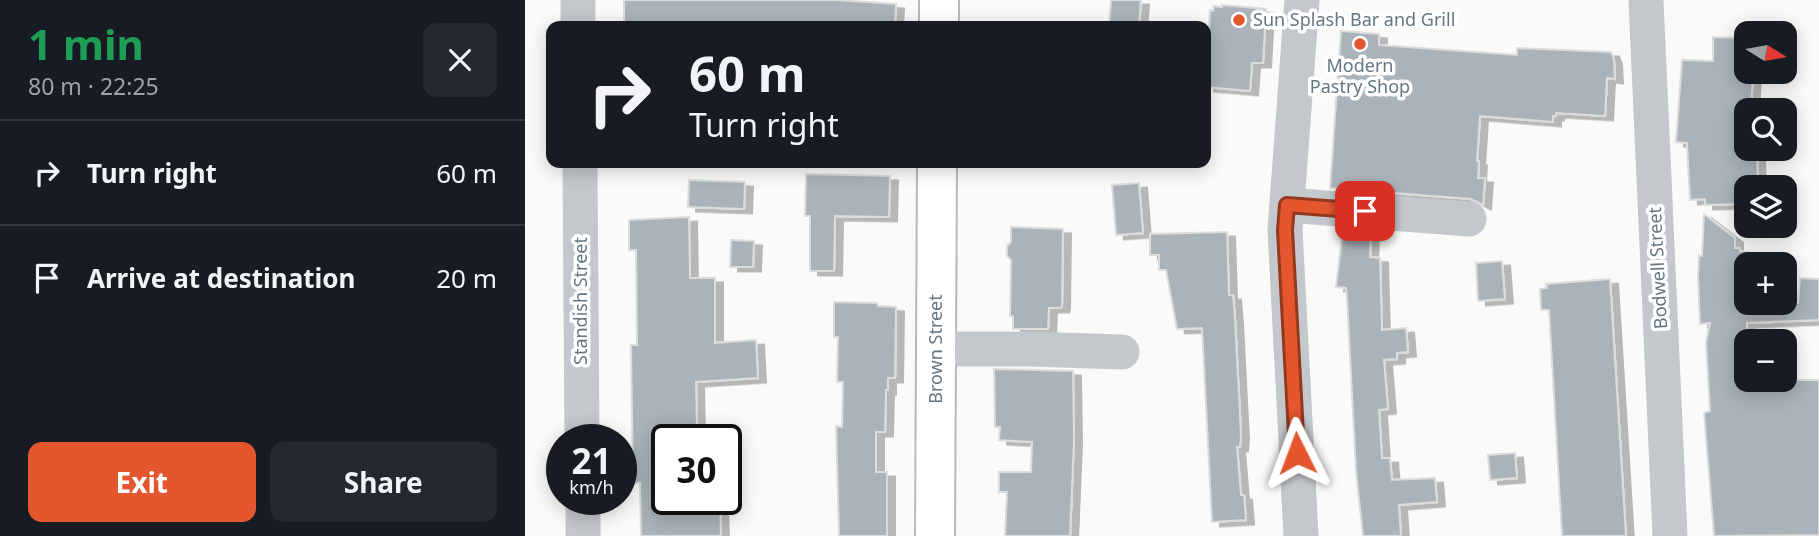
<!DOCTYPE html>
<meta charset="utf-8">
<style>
:root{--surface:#171b24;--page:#242831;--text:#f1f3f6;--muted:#9ea1a6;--line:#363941;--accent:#e4572e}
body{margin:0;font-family:"Noto Sans",sans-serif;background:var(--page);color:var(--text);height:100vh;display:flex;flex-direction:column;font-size:26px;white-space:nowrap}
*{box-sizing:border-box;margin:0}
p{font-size:23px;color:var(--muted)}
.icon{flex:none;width:38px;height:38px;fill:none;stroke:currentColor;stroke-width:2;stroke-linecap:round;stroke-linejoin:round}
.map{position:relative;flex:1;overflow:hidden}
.sheet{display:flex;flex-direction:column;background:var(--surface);width:525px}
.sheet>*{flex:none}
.banner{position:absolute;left:21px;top:21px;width:665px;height:147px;border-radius:14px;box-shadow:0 4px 18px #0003;background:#171b24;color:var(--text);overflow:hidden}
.needle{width:46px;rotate:101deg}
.fabs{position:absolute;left:1209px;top:21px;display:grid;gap:14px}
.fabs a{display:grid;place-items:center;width:63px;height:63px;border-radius:14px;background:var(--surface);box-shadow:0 4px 18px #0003;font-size:35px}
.speed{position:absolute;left:21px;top:424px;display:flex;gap:14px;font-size:35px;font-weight:700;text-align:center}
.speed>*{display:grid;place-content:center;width:91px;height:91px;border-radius:50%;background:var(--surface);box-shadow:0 4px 18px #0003;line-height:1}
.speed small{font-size:18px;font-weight:400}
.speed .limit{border:4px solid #111;border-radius:10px;background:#fff;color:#111}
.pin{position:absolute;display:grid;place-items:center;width:60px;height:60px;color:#fff;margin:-30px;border-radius:14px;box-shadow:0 4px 10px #0006}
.me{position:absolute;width:77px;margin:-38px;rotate:357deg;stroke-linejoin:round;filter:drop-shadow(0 0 5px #0008)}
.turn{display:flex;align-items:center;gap:24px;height:147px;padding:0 28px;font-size:32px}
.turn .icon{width:91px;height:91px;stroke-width:2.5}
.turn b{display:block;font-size:49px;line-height:60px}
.round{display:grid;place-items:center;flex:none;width:74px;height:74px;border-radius:14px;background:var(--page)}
.overview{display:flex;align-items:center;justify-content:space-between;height:119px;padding:0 28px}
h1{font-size:42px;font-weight:700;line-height:52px;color:#1e9e55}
.action{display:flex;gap:14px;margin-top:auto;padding:14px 28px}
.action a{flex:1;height:80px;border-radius:14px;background:var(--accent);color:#fff;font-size:28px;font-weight:700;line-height:80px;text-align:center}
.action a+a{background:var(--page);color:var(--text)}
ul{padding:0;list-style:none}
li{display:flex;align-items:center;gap:21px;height:105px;padding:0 28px;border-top:2px solid var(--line)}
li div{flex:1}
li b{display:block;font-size:26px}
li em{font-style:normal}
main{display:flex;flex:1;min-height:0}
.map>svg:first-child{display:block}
.building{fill:#aab3b9;stroke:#dcdcda;stroke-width:2;filter:url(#shadow)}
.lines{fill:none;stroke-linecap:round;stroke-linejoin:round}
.major-casing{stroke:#b5babe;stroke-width:42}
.minor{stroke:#c3c8cc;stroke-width:35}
.major{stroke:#fff;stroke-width:38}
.route-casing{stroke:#94391e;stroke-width:18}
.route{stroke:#e4572e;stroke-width:12}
.poi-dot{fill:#e4572e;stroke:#fff;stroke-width:2.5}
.labels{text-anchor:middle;stroke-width:7;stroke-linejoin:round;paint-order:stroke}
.poi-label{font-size:18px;fill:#657683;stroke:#fff;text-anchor:start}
.street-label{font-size:18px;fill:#657683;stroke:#fff}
</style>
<main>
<section class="sheet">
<div class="overview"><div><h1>1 min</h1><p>80 m · 22:25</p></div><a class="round"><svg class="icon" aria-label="close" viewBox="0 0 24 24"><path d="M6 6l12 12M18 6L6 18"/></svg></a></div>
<ul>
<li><svg class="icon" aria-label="right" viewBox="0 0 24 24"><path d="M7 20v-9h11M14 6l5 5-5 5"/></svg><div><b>Turn right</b></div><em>60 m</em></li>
<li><svg class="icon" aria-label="arrive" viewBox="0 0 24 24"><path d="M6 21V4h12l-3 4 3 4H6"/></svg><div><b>Arrive at destination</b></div><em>20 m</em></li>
</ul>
<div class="action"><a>Exit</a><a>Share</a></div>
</section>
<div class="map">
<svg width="1294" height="536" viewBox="0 0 1294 536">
<defs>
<filter id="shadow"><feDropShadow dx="8" dy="4.5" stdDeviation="0" flood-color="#0004"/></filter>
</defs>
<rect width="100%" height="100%" fill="#fafaf8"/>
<g class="building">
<polygon points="99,0 311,0 371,4 370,26 99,26"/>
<polygon points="586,0 616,0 614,26 584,26"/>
<polygon points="697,5 741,9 738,63 727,63 725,91 681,87 685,10 688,11 689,6 697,7"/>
<polygon points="816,31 854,34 854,45 992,55 992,48 1086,52 1089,60 1090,79 1082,78 1080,116 1031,113 1031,116 1028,116 1028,122 955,116 952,161 954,161 953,178 960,178 958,205 946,199 805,188"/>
<polygon points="1188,37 1222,38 1222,72 1228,72 1226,110 1222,110 1222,155 1232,155 1233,187 1222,187 1222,199 1214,199 1214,204 1180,205 1180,199 1165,200 1162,143 1151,142 1157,60 1188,61"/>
<polygon points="281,174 365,176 364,217 310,216 309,271 285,271 285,216 280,216"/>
<polygon points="164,180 220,182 219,209 163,207"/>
<polygon points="614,183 618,233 591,235 587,185"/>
<polygon points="1179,214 1210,238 1210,248 1215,248 1215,251 1222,252 1219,289 1222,288 1222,303 1273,303 1275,278 1294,279 1294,320 1222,323 1222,380 1294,380 1294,535 1189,536 1179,413 1185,411 1181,342 1185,323 1175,324 1173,277 1174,255 1177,256"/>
<polygon points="164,217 165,278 190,278 190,343 231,340 233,378 171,382 172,428 142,429 142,501 195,500 196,536 116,536 115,483 108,483 106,345 112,345 111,250 104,250 104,220"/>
<polygon points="486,227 538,229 537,305 536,308 524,308 523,329 488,329 488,316 485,316 486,260 482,256 482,246 486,242"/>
<polygon points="818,229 846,232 845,257 855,258 857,330 881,328 883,352 872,353 872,359 859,360 863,409 854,410 857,458 865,458 867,480 910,478 912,502 874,505 876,536 838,536 831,471 822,298 821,288 811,287"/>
<polygon points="702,232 704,295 708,295 710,319 716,435 715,447 712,447 716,495 719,495 721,520 687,522 677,328 652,329 641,270 634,270 634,255 625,255 625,234"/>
<polygon points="206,240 229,241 228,267 205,267"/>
<polygon points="977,261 980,299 953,301 951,263"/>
<polygon points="1085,279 1101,536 1037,536 1024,310 1016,310 1015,289 1022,288 1021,284"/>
<polygon points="309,302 352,303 353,306 371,307 370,378 363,378 363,390 361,390 360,432 351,432 351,472 362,472 362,536 314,536 311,426 317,427 318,382 312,382 313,337 309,337"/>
<polygon points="469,369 548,371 549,439 545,536 480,536 482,492 474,492 474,472 506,472 507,442 474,440 475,427 470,427"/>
<polygon points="990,453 992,478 965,480 963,455"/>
</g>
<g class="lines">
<defs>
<g id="major">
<polyline points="414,26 414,0"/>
<polyline points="410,536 412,163"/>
</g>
</defs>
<use href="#major" class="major-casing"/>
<g class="minor">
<polyline points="53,0 53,26"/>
<polyline points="1121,0 1145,536"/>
<polyline points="55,163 57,439"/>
<polyline points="762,205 944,219"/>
<polyline points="411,349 506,349 597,352"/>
<polyline points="58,499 58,536"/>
<polyline points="776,536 760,230 777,0"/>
</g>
<use href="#major" class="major"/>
</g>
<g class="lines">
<defs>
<polyline id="route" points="772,453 760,230 762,205 840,211"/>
</defs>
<use href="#route" class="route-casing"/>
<use href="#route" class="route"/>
</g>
<g class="poi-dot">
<circle cx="714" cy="20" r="7"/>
<circle cx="835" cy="44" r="7"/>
</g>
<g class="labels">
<g class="poi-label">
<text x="728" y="26">Sun Splash Bar and Grill</text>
<text x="835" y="72" text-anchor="middle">Modern<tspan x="835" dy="21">Pastry Shop</tspan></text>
</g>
<g class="street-label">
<text transform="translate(1133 268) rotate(-93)" y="6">Bodwell Street</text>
<text transform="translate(56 301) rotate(-90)" y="6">Standish Street</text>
<text transform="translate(411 349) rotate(-90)" y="6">Brown Street</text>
</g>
</g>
</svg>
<div class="fabs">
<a><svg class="needle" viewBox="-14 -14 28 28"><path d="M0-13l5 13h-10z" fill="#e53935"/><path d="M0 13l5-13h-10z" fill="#9ea1a6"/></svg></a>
<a><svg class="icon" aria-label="search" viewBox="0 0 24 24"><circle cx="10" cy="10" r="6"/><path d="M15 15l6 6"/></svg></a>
<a><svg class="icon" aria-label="layers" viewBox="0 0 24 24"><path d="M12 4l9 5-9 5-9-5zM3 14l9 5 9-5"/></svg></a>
<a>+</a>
<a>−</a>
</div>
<div class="speed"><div>21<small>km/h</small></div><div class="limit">30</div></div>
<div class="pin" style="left:840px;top:211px;background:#d93025"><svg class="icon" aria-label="arrive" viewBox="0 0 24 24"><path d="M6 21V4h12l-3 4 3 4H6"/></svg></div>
<svg class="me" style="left:772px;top:453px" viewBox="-20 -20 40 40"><path d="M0-17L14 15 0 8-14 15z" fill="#e4572e" stroke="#fff" stroke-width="4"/></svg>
<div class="banner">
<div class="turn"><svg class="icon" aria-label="right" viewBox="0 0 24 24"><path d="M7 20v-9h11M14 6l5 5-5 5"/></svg><div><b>60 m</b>Turn right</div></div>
</div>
</div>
</main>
